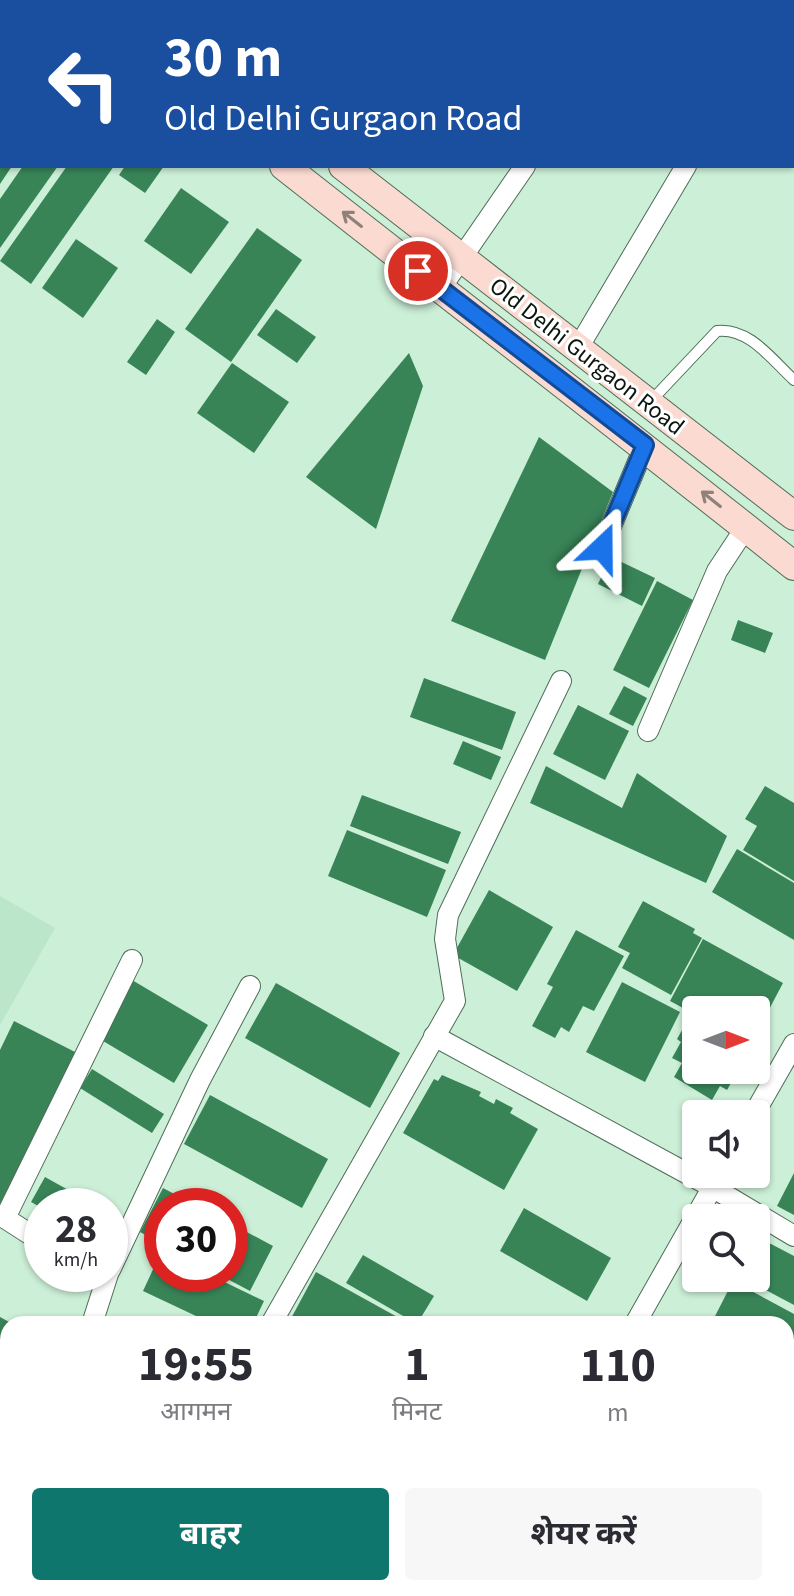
<!DOCTYPE html>
<html lang="hi">
<meta charset="utf-8">
<style>
:root{--surface:#fff;--page:#f7f7f7;--text:#2b2b33;--muted:#7c7c81;--accent:#0f766e}
body{margin:0;font-family:"Source Sans 3","Noto Sans Devanagari",sans-serif;background:var(--page);color:var(--text);height:100vh;display:flex;flex-direction:column;font-size:30px;white-space:nowrap}
*{box-sizing:border-box;margin:0}
p{font-size:26px;color:var(--muted)}
.icon{flex:none;width:44px;height:44px;fill:none;stroke:currentColor;stroke-width:2;stroke-linecap:round;stroke-linejoin:round}
.map{position:relative;flex:1;overflow:hidden}
.side{position:absolute;left:0px;top:1316px;width:794px;height:280px;display:flex;flex-direction:column;background:var(--surface);border-radius:24px 24px 0 0;box-shadow:0 2px 6px #0004}
.side>*{flex:none}
.banner{position:absolute;left:0px;top:0px;width:794px;height:168px;box-shadow:0 2px 6px #0004;background:#1a4fa0;color:#fff;overflow:hidden}
.needle{width:52px;rotate:90deg}
.fabs{position:absolute;left:682px;top:996px;display:grid;gap:16px}
.fabs a{display:grid;place-items:center;width:88px;height:88px;border-radius:8px;background:var(--surface);box-shadow:0 2px 6px #0004;font-size:40px}
.speed{position:absolute;left:24px;top:1188px;display:flex;gap:16px;font-size:40px;font-weight:700;text-align:center}
.speed>*{display:grid;place-content:center;width:104px;height:104px;border-radius:50%;background:var(--surface);box-shadow:0 2px 6px #0004;line-height:1}
.speed small{font-size:20px;font-weight:400}
.speed .limit{border:12px solid #d22;background:#fff;color:#111}
.pin{position:absolute;display:grid;place-items:center;width:68px;height:68px;color:#fff;margin:-34px;border:4px solid #fff;border-radius:50%;box-shadow:0 2px 8px #0007}
.me{position:absolute;width:88px;margin:-44px;rotate:23deg;stroke-linejoin:round;filter:drop-shadow(0 0 6px #0008)}
.turn{display:flex;align-items:center;gap:28px;height:168px;padding:0 32px;font-size:36px}
.turn .icon{width:104px;height:104px;stroke-width:2.5}
.turn b{display:block;font-size:56px;line-height:68px}
.eta{display:flex;justify-content:space-evenly;align-items:center;height:136px;text-align:center}
.eta b{font-size:48px;font-weight:700;line-height:56px}
.action{display:flex;gap:16px;margin-top:auto;padding:16px 32px}
.action a{flex:1;height:92px;border-radius:8px;background:var(--accent);color:#fff;font-size:32px;font-weight:700;line-height:92px;text-align:center}
.action a+a{background:var(--page);color:var(--text)}
.map>svg:first-child{display:block}
.built{fill:#bce6c9}
.building{fill:#388457}
.lines{fill:none;stroke-linecap:round;stroke-linejoin:round}
.lane-casing{stroke:#4e6d58;stroke-width:12}
.street-casing{stroke:#4e6d58;stroke-width:22}
.secondary-casing{stroke:#4e6d58;stroke-width:30}
.lane{stroke:#fff;stroke-width:10}
.street{stroke:#fff;stroke-width:20}
.secondary{stroke:#fadad1;stroke-width:28}
.oneway{stroke:#8e8279}
.route-casing{stroke:#114b97;stroke-width:20}
.route{stroke:#1a73e8;stroke-width:14}
.labels{text-anchor:middle;stroke-width:6;stroke-linejoin:round;paint-order:stroke}
.street-label{font-size:24px;fill:#0a160e;stroke:#fff}
</style>
<div class="map">
<svg width="794" height="1596" viewBox="0 0 794 1596">
<rect width="100%" height="100%" fill="#ccefd7"/>
<polygon class="built" points="0,896 55,928 0,1025"/>
<g class="building">
<polygon points="0,166 12,166 0,184"/>
<polygon points="23,166 58,166 0,248 0,199"/>
<polygon points="67,166 114,166 31,284 0,261"/>
<polygon points="125,166 164,166 145,193 119,175"/>
<polygon points="181,188 229,222 191,274 144,241"/>
<polygon points="257,228 302,260 231,362 185,329"/>
<polygon points="76,239 118,268 83,318 42,288"/>
<polygon points="276,309 316,337 297,363 257,335"/>
<polygon points="157,319 175,332 146,375 127,362"/>
<polygon points="409,353 423,386 376,529 306,477"/>
<polygon points="232,363 289,402 254,453 197,413"/>
<polygon points="539,437 613,492 545,660 451,621"/>
<polygon points="611,557 655,578 642,606 598,584"/>
<polygon points="657,581 693,600 649,688 613,670"/>
<polygon points="738,620 773,633 765,653 731,640"/>
<polygon points="424,678 516,712 502,750 410,717"/>
<polygon points="624,686 647,698 633,726 609,714"/>
<polygon points="578,705 629,731 605,780 553,754"/>
<polygon points="463,741 501,757 491,780 453,764"/>
<polygon points="546,766 622,808 637,773 727,836 706,883 530,803"/>
<polygon points="765,786 794,803 794,881 743,850 757,826 745,819"/>
<polygon points="362,795 461,832 448,864 350,826"/>
<polygon points="347,830 446,870 427,917 328,876"/>
<polygon points="737,849 794,883 794,940 712,892"/>
<polygon points="489,890 553,927 517,991 453,955"/>
<polygon points="643,901 695,929 693,933 702,938 671,995 622,968 630,953 618,947"/>
<polygon points="576,930 624,956 594,1011 583,1006 569,1032 561,1027 555,1038 532,1026 553,987 547,984"/>
<polygon points="703,939 783,983 765,1017 737,1002 733,1010 696,1010 696,1015 670,1001"/>
<polygon points="132,980 208,1025 174,1083 98,1038"/>
<polygon points="622,982 680,1012 645,1082 586,1052"/>
<polygon points="276,983 400,1053 370,1108 245,1038"/>
<polygon points="689,1018 696,1022 696,1070 733,1070 731,1073 735,1076 727,1090 720,1086 712,1100 674,1077 682,1063 672,1058 681,1042 677,1039"/>
<polygon points="14,1021 77,1053 0,1204 0,1050"/>
<polygon points="92,1069 164,1114 152,1133 80,1088"/>
<polygon points="442,1075 481,1092 479,1096 494,1104 496,1099 513,1108 510,1113 538,1129 504,1190 403,1133 434,1079 438,1081"/>
<polygon points="210,1095 328,1159 302,1208 184,1144"/>
<polygon points="794,1173 794,1215 777,1206"/>
<polygon points="45,1177 97,1206 42,1208 31,1202"/>
<polygon points="163,1188 197,1206 162,1206 162,1244 140,1232"/>
<polygon points="524,1208 611,1258 587,1301 500,1251"/>
<polygon points="230,1223 273,1246 250,1291 218,1274 230,1274"/>
<polygon points="756,1236 794,1256 794,1305 743,1278 756,1278"/>
<polygon points="162,1250 162,1274 208,1274 264,1301 253,1324 213,1324 143,1291"/>
<polygon points="363,1255 434,1296 417,1324 346,1283"/>
<polygon points="316,1272 410,1324 288,1324"/>
<polygon points="733,1281 794,1314 794,1366 786,1362 786,1324 712,1322"/>
<polygon points="0,1317 13,1324 8,1324 8,1398 0,1394"/>
<polygon points="0,1406 8,1410 8,1472 0,1469"/>
<polygon points="8,1573 8,1588 35,1588 53,1596 0,1596"/>
<polygon points="50,1588 93,1588 89,1596 67,1596"/>
<polygon points="380,1588 413,1588 409,1596 394,1596"/>
</g>
<g class="lines">
<defs>
<path id="lane" d="M650 402 717 331C749 327 772 360 794 380"/>
<g id="street">
<polyline points="36,2 38,0"/>
<polyline points="475,2 477,0"/>
<polyline points="644,2 645,0"/>
<polyline points="782,2 784,0"/>
<polyline points="0,51 2,48"/>
<polyline points="440,289 525,166"/>
<polyline points="578,348 686,166"/>
<polyline points="602,548 645,445"/>
<polyline points="648,731 717,571 746,527"/>
<polyline points="434,1036 712,1187 794,1236"/>
<polyline points="754,1114 794,1044"/>
<polyline points="0,1215 42,1242"/>
<polyline points="5,1218 132,960"/>
<polyline points="110,1270 200,1080 250,986"/>
<polyline points="92,1324 108,1274"/>
<polyline points="271,1324 455,1001 445,939 448,915 561,681"/>
<polyline points="635,1324 720,1174"/>
<polyline points="786,1417 794,1404"/>
<polyline points="0,1549 8,1526"/>
<polyline points="370,1588 385,1596"/>
<polyline points="130,1596 131,1588"/>
<polyline points="489,1596 493,1588"/>
<polyline points="682,1596 687,1588"/>
</g>
<g id="secondary">
<polyline points="74,0 77,2"/>
<polyline points="130,0 133,2"/>
<path d="M284 166C454 300 625 431 794 566"/>
<polyline points="343,166 794,516"/>
</g>
</defs>
<use href="#lane" class="lane-casing"/>
<use href="#street" class="street-casing"/>
<use href="#secondary" class="secondary-casing"/>
<use href="#lane" class="lane"/>
<use href="#street" class="street"/>
<use href="#secondary" class="secondary"/>
</g>
<defs><path id="oneway-shaft" d="M-6 0H5M1.5-3L5.5 0L1.5 3" fill="none" stroke-width="1.6" stroke-linecap="round" stroke-linejoin="round" transform="scale(2)"/></defs>
<g class="oneway">
<use href="#oneway-shaft" transform="translate(352 219) rotate(-142)"/>
<use href="#oneway-shaft" transform="translate(711 499) rotate(-141)"/>
</g>
<g class="lines">
<defs>
<polyline id="route" points="418,271 645,445 602,548"/>
</defs>
<use href="#route" class="route-casing"/>
<use href="#route" class="route"/>
</g>
<g class="labels">
<g class="street-label">
<text transform="translate(587 356) rotate(38)" y="8">Old Delhi Gurgaon Road</text>
</g>
</g>
</svg>
<div class="fabs">
<a><svg class="needle" viewBox="-14 -14 28 28"><path d="M0-13l5 13h-10z" fill="#e53935"/><path d="M0 13l5-13h-10z" fill="#7c7c81"/></svg></a>
<a><svg class="icon" aria-label="sound" viewBox="0 0 24 24"><path d="M4 9h4l5-4v14l-5-4H4zM17 9q2 3 0 6"/></svg></a>
<a><svg class="icon" aria-label="search" viewBox="0 0 24 24"><circle cx="10" cy="10" r="6"/><path d="M15 15l6 6"/></svg></a>
</div>
<div class="speed"><div>28<small>km/h</small></div><div class="limit">30</div></div>
<div class="pin" style="left:418px;top:271px;background:#d93025"><svg class="icon" aria-label="arrive" viewBox="0 0 24 24"><path d="M6 21V4h12l-3 4 3 4H6"/></svg></div>
<svg class="me" style="left:602px;top:548px" viewBox="-20 -20 40 40"><path d="M0-17L14 15 0 8-14 15z" fill="#1a73e8" stroke="#fff" stroke-width="4"/></svg>
<div class="banner">
<div class="turn"><svg class="icon" aria-label="left" viewBox="0 0 24 24"><path d="M17 20v-9H6M10 6l-5 5 5 5"/></svg><div><b>30 m</b>Old Delhi Gurgaon Road</div></div>
</div>
<section class="side">
<div class="eta">
<div><b>19:55</b><p>आगमन</p></div>
<div><b>1</b><p>मिनट</p></div>
<div><b>110</b><p>m</p></div>
</div>
<div class="action"><a>बाहर</a><a>शेयर करें</a></div>
</section>
</div>
